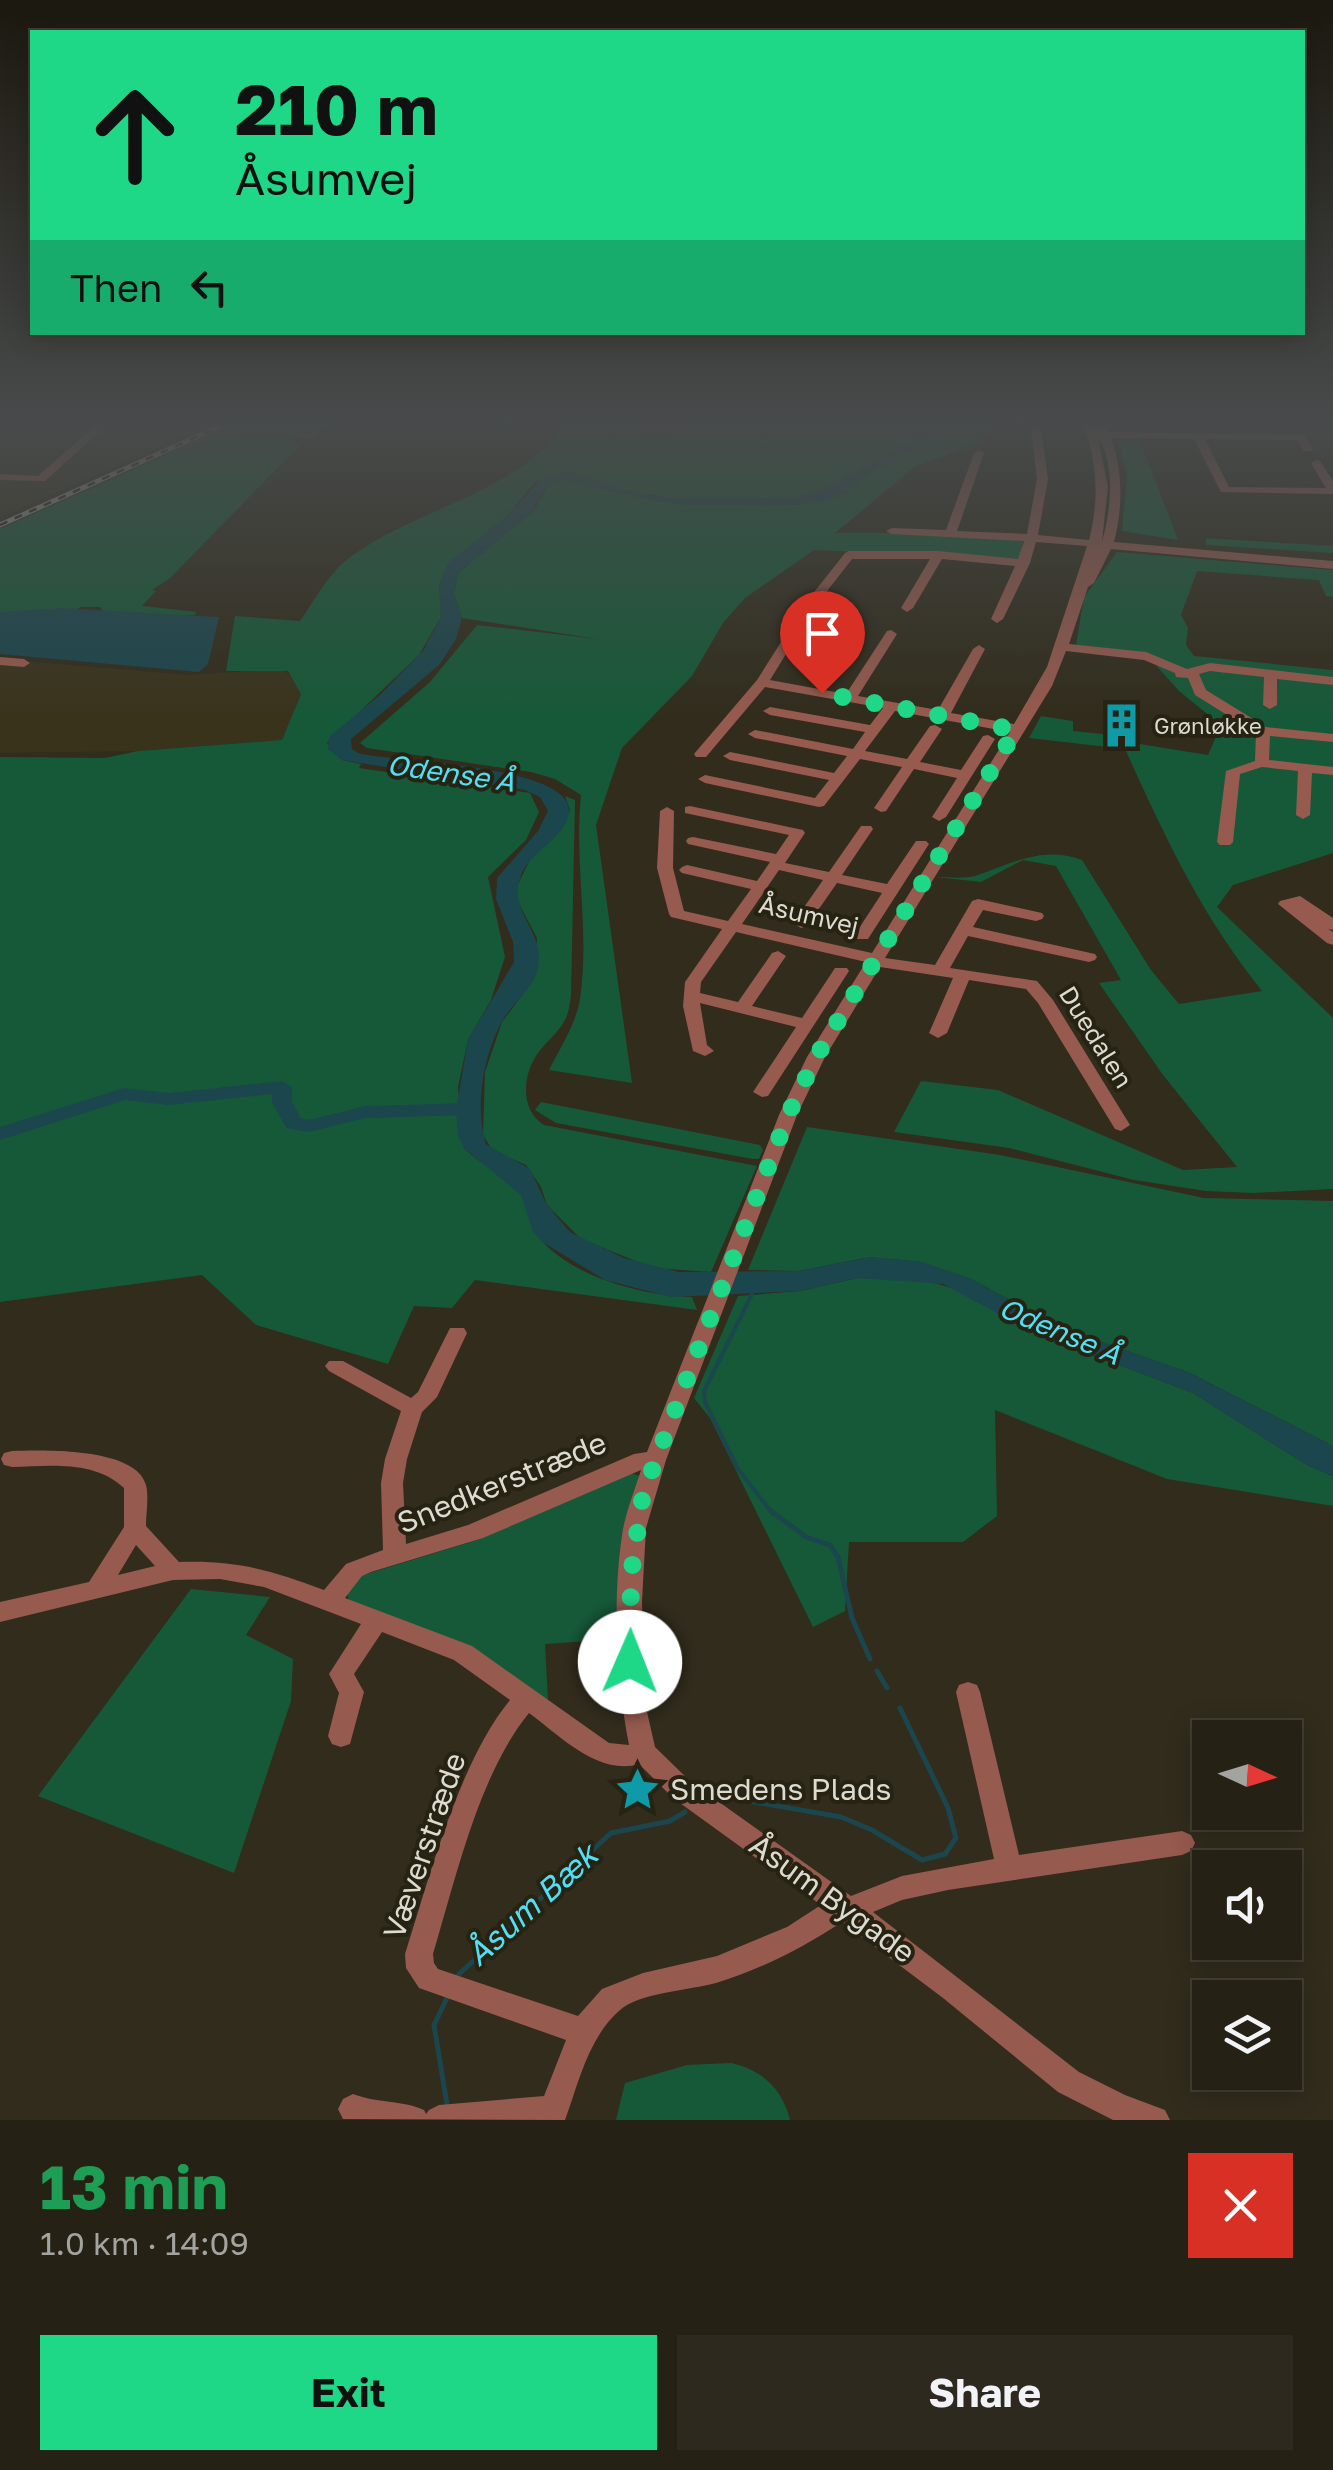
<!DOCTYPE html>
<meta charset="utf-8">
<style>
:root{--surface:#252115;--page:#2d291e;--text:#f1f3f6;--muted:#a3a3a0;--line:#423e34;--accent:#1ed888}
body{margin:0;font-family:"Golos Text",sans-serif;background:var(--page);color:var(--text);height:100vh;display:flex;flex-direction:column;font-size:38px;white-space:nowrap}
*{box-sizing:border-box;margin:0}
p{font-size:32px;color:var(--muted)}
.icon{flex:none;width:55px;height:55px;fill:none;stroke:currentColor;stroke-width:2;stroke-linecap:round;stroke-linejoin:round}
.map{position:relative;height:2120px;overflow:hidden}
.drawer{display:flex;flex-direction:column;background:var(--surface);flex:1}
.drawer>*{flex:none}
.guide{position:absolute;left:30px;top:30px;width:1275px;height:305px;border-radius:0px;box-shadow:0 5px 25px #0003,0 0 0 2px var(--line);background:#1ed888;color:#111;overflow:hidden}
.needle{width:65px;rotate:94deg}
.fabs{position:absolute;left:1192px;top:1720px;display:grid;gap:20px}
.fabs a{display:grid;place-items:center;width:110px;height:110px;border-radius:0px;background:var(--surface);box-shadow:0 5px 25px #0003,0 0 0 2px var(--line);font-size:50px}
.pin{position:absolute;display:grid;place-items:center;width:85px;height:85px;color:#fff;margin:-102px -42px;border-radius:50% 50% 50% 0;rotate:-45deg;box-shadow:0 0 10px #0007}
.pin .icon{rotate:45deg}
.me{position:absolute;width:110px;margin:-55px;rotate:1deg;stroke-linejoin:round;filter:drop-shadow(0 0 8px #0008)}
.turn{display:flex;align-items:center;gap:35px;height:210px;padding:0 40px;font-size:45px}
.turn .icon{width:130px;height:130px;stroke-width:2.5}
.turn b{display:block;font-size:70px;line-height:85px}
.then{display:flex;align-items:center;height:95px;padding:0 40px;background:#0003;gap:20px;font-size:38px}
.round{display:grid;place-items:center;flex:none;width:105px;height:105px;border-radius:0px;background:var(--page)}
.summary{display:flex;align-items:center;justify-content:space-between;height:170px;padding:0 40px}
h1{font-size:60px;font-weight:700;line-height:75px;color:#1e9e55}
.action{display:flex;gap:20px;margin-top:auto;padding:20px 40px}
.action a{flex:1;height:115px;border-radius:0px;background:var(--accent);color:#111;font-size:40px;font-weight:700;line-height:115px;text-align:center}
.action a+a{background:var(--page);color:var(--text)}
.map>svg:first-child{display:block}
.built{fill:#39331c}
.green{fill:#165938}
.water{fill:#1b464d}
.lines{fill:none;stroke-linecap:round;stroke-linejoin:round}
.stream-far1{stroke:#1b464d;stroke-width:4}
.stream{stroke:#1b464d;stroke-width:5}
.river{fill:#1b464d;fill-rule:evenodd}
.minor{fill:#965a4e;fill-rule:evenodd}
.rail-casing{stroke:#9a978a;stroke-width:5}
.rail{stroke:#272313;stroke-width:2.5;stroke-dasharray:8;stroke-linecap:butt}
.route{stroke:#1ed888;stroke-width:18;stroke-dasharray:0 32.4}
.labels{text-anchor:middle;stroke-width:8;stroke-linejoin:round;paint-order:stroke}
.far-poi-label{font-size:22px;fill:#dddad0;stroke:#272313;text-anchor:start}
.street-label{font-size:25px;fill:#dddad0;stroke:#272313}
.water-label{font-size:28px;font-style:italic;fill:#53dff3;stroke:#272313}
.near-street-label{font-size:30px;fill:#dddad0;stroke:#272313}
.near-poi-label{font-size:30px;fill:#dddad0;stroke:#272313;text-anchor:start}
.near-water-label{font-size:32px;font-style:italic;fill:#53dff3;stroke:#272313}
</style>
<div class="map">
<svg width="1333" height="2120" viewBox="0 0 1333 2120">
<rect width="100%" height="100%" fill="#312c1c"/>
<g class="built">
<polygon points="0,420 221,420 0,517"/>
<polygon points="0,659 188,675 278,669 294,676 301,694 282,740 138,751 0,753"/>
</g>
<g class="green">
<polygon points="243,420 329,420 312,439 238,433 286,438 300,445 170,578 152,590 156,591 142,606 197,612 194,615 105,615 100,607 81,607 70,614 0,618 0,529"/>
<path d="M568 420H608L613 435 609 420H714L669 429 644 440 724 420H950L829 487 800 497H666L639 493 565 472 535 482 508 515 448 564 439 585 441 617 419 655 327 743 342 760 361 764 359 768 530 793 539 812 526 840 488 877 505 957 491 1000 468 1040 458 1087 464 1148C480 1164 505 1175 519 1192 530 1207 528 1226 542 1241 575 1278 645 1296 692 1297L697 1310 475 1280 452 1308 414 1306 388 1364 256 1325 202 1275 0 1302V757L105 758 138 751 282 740 301 694 288 671H226L235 616 300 621C316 598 330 571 353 555 422 506 519 493 568 420Z"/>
<path d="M968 420H997L981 442 916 466 835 533H932L1023 540 1019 559 814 550 745 598 723 623 692 676 622 748 596 825 632 1083 549 1070C560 1048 576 1024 580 999 590 931 574 863 581 795L555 779 531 772 367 748 360 743 430 682 477 625 598 639 462 618 454 593 458 573 534 510 548 485 561 480 670 504 797 505 846 493 868 474Z"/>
<polygon points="1118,441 1140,441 1178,540 1122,531 1127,475"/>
<polygon points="1206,538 1333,546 1333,553 1206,545"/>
<path d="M1117 552 1333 570V597L1326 596 1319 580 1197 571 1181 615 1188 628 1186 645 1194 656 1333 670V853L1233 885 1217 907 1333 1018V1189L1253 1193 1206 1191 1134 1180 1009 1148 894 1132 921 1081 998 1090 1183 1170 1237 1167 1163 1075 1099 983 1121 980 1056 866 1023 860 981 882 936 877C948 877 963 879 975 876 1012 864 1042 845 1082 860L1151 970 1179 1004 1262 991C1200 913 1166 839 1125 749L1029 738 1041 716 1073 721V731L1122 736 1127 742 1208 755 1221 725 1179 691 1145 653 1076 645 1084 597Z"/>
<path d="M565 796 575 800 571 995C570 1003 569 1011 566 1018 559 1033 545 1042 536 1056 522 1078 521 1111 544 1125L757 1166 711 1272 653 1268 581 1239 547 1205 541 1187 526 1165 493 1151 483 1135 485 1072 502 1022 534 979 537 938 517 900V886L530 860 566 819 570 810Z"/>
<polygon points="541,1102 760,1145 763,1150 759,1159 753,1159 556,1123 535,1110"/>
<polygon points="807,1127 1000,1155 1204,1198 1333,1201 1333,1446 1190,1373 1062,1328 971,1279 921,1262 870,1257 799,1271 748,1270"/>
<polygon points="858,1278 927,1281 959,1290 1032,1332 1193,1393 1307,1465 1333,1476 1333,1506 1167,1479 995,1410 997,1516 963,1542 849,1542 845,1611 813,1627 710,1418 694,1398 738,1296 800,1291"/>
<polygon points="631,1473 640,1476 620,1577 617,1639 545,1644 548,1700 349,1601 347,1593 360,1576 474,1541"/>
<polygon points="191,1589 270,1597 246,1635 293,1659 291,1701 234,1873 38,1796"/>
<path d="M731 2063C762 2070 782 2088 790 2120H616L625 2083 687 2065Z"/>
</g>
<g class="water">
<path d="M950 420H968L868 474 846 493 823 502 778 506 670 504 561 480 544 490 529 516 458 573 454 593 462 618 456 639 439 665 351 739 352 749 358 753C396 763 567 764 569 810 570 833 534 851 524 869 502 911 546 927 538 968 534 987 514 1002 504 1018 484 1052 474 1106 486 1144L530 1169 547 1205 570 1232 624 1258 679 1272 799 1271 870 1257 921 1262 971 1279 1062 1328 1190 1373 1333 1446V1476L1307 1465 1193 1393 1032 1332 943 1284 858 1278 800 1291 671 1297 605 1280 544 1243 533 1232 521 1195 464 1148 458 1136 456 1110 468 1040 514 962 513 942 496 899 497 878 538 831 548 811 540 797 525 790 342 760 328 749 329 737 381 694 423 651 441 617 439 585 448 563 508 515 544 476 572 473 639 493 666 497H800L829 487Z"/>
<polygon points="61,608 219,617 208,664 199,672 0,654 0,612"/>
</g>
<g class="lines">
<polyline class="stream-far1" points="752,1294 704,1391 705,1402 738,1469 773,1514"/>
<g class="stream">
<polyline points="771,1511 806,1537 830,1545 838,1557 852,1618 870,1659"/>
<polyline points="877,1671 887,1688"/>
<polyline points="714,1795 841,1817 872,1830 922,1860 945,1854 956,1838 948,1808 900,1708"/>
<polyline points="457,1976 611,1833 670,1821 685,1812"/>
<polyline points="447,2105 434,2025 449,1994"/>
</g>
<polygon class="river" points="282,1081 292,1087 292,1102 301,1118 309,1120 365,1106 470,1103 480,1109 470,1115 365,1118 309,1132 286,1128 272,1102 272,1094 169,1105 125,1100 0,1140 0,1127 124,1088 169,1093"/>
<g class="minor">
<polygon points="61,420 110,422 45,481 0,480 0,474 38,476 96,425 66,423"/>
<path d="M641 420H651L652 425C674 426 694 419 716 420L668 432 644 430Z"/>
<path d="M1082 420H1092L1096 432 1098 425H1106L1109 432 1304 435 1313 449 1312 451H1304L1297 440 1205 439 1229 487 1326 488 1311 463 1316 460 1320 461 1333 481V494L1221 492 1194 439 1111 438C1123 472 1123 507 1114 542L1333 561V569L1111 549 1094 583 1088 587 1069 644 1146 652 1187 669 1210 663 1333 677V685L1277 679V705L1270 709 1263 705 1264 677 1210 671 1199 674 1206 690 1266 727 1333 734V742L1270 736 1269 760 1333 767V775L1312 773 1310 815 1303 819 1296 815 1298 771 1262 767 1240 774 1233 842 1230 845H1220L1217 842 1226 771 1255 761 1256 733 1195 695 1188 678 1176 677 1175 673 1144 660 1066 651 1052 686 885 958 935 965 972 901 978 899 1042 913 1044 916 1042 919 1036 921 983 910 973 927 1095 954 1097 957 1095 960 1089 962 968 936 950 968 1037 981 1053 1000 1130 1125 1121 1131 1115 1129 1038 1003 1026 989 969 980 947 1033 938 1038 929 1033 953 978 880 967 825 1057 797 1115 666 1460 646 1528 642 1601 645 1703 655 1747 691 1782 851 1896 902 1876 994 1859 956 1692 959 1685 968 1682 977 1685 980 1692 1019 1855 1182 1831 1191 1835 1195 1843 1191 1851 1182 1855 948 1890 902 1900 873 1912 1079 2072 1125 2095 1165 2110 1170 2120H1113L1058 2092 943 1998 842 1922C804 1947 760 1970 716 1983 690 1990 639 1993 620 2010 588 2038 579 2082 565 2120L343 2119 338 2109 343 2099 353 2094C376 2103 402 2100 424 2110L426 2114 429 2110 439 2105 544 2096 566 2040 419 1988 406 1968 405 1954C430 1876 459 1762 510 1700L454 1660 382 1632 354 1674 364 1692 350 1744 341 1747 332 1744 328 1736 339 1693 329 1674 361 1624 264 1587 220 1579 173 1580 0 1622V1602L89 1582 124 1527V1488C94 1460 50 1466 12 1467L4 1465 1 1459 4 1453 12 1451C42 1450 136 1447 146 1485 149 1497 146 1514 146 1526L179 1562C237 1560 270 1570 324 1590L346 1564 383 1550 381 1483 385 1459 401 1411 329 1371 325 1366 329 1361H343L411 1398 418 1392 450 1328H464L467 1333 437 1397 422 1412 407 1459 403 1483 406 1544 468 1525 634 1454 647 1452 779 1115 807 1057 866 962 736 932 701 982 700 993 738 1002 772 953 778 951 786 956 752 1006 802 1018 835 968H847L849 971 768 1096 762 1097 753 1092 796 1027 700 1003 707 1045 714 1051 705 1056 693 1051 683 1006 685 982 722 929 671 917 669 914 657 868 660 811 667 807 674 811 673 868 684 911 728 921 751 889 682 873 679 870 682 867 687 865 757 881 770 862 688 844 686 841 688 838 693 837 776 854 789 835 685 813V807L690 806 803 830 805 833 785 863 829 872 861 826H871L873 829 842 875 887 884 916 841H926L929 844 868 939H856L854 936 882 893 837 883 807 926 801 928 793 923 823 880 779 870 742 924 872 953 1010 732 895 711 865 751 907 759 930 726 935 725 942 729 920 762 961 770 983 736 988 735 995 739 946 817 939 821 932 817 957 778 914 769 886 811 881 812 874 808 902 767 860 759 824 806 819 807 705 783 698 779 705 775 815 798 829 780 730 760 723 756 730 752 834 773 847 756 755 738 748 734 755 730 853 749 865 732 770 715 763 711 770 707 870 725 883 708 765 687 706 757H696L694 754 757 680 795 620 799 619 805 623 770 680 846 694 887 631 891 630 897 634 858 696 938 710 973 649 979 645 985 649 951 713 1014 724 1047 667 1087 546 1036 542 1030 563 1003 619 997 623 991 619 1015 566 942 559 913 608 907 612 901 608 930 559H852L821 599 811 596 845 553 849 551H938L1018 559 1024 541 892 534 886 531 892 528 946 530 974 453 979 450 984 453 957 531 1027 534 1037 479 1031 428 1036 425 1041 428 1048 479 1038 535 1089 540C1100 497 1097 461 1082 420ZM1098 438C1116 464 1111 511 1102 541L1108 487ZM641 1470C635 1489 627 1509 623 1529 612 1596 616 1679 629 1745L609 1743 472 1646 345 1598 362 1576 371 1572 483 1538ZM136 1545 155 1566 118 1575ZM529 1713C559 1735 598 1776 639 1764L673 1798 821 1905 787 1927 717 1956 643 1973 602 1989 578 2016 438 1969 434 1963 433 1954C456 1878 479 1774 529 1713Z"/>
<polygon points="0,657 24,659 30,663 24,667 0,665"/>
<polygon points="1300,896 1333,918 1333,930 1328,929 1333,932 1333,945 1327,943 1278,904 1280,901"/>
</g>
<defs>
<polyline id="rail" points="0,525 234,420"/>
</defs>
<use href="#rail" class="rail-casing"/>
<use href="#rail" class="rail"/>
</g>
<linearGradient id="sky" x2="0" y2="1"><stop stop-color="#1b180f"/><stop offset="0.59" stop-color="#484b4b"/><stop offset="1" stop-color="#484b4b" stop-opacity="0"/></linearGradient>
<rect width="1333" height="717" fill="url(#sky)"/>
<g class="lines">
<polyline class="route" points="630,1662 631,1575 643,1494 788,1115 816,1057 1016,730 822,693"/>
</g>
<defs>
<symbol id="building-bare" viewBox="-9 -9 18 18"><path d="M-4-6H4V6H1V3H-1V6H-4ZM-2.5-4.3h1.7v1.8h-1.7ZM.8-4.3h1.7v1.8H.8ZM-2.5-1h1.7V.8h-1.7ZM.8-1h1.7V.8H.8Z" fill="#0f9aa8" stroke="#272313" stroke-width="2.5" paint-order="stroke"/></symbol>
<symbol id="sight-bare" viewBox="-9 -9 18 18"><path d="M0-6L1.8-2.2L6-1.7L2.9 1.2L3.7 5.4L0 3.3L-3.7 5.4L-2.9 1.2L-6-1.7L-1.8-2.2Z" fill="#0f9aa8" stroke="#272313" stroke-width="2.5" paint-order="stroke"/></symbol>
</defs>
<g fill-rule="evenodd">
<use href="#building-bare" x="1090" y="694" width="63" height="63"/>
<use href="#sight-bare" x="606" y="1758" width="63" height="63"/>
</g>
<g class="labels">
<g class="far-poi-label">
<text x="1154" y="734">Grønløkke</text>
</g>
<g class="street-label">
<text transform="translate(809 915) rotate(13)" y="9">Åsumvej</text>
<text transform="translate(1096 1037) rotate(58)" y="9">Duedalen</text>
</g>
<g class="water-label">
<text transform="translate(451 773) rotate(8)" y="10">Odense Å</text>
<text transform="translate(1060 1331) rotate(23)" y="10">Odense Å</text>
</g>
<g class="near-street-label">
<text transform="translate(502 1483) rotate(-22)" y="10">Snedkerstræde</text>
<text transform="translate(425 1846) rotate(-71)" y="10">Væverstræde</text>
<text transform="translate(832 1899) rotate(36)" y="10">Åsum Bygade</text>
</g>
<g class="near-poi-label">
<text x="670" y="1800">Smedens Plads</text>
</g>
<g class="near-water-label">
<text transform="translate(532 1905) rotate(-42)" y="11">Åsum Bæk</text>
</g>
</g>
</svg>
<div class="fabs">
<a><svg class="needle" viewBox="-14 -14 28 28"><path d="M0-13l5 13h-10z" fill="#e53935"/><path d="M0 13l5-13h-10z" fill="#a3a3a0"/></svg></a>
<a><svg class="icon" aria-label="sound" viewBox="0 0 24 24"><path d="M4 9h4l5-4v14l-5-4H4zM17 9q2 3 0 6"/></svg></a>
<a><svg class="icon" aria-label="layers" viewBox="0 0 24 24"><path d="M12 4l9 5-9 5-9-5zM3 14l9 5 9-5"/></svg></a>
</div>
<div class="pin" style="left:822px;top:693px;background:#d93025"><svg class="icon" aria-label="arrive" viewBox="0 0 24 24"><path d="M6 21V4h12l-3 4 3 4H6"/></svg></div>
<svg class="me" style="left:630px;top:1662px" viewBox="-20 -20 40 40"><circle r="19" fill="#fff"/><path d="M0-13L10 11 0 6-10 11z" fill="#1ed888"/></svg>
<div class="guide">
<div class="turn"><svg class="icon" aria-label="ahead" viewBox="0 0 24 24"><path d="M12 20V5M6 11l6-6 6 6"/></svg><div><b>210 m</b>Åsumvej</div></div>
<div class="then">Then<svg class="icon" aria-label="left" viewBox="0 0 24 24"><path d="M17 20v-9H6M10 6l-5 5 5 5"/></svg></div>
</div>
</div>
<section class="drawer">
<div class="summary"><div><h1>13 min</h1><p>1.0 km · 14:09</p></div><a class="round" style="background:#d93025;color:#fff"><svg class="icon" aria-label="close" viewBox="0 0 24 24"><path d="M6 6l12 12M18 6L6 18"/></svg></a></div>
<div class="action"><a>Exit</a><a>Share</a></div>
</section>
